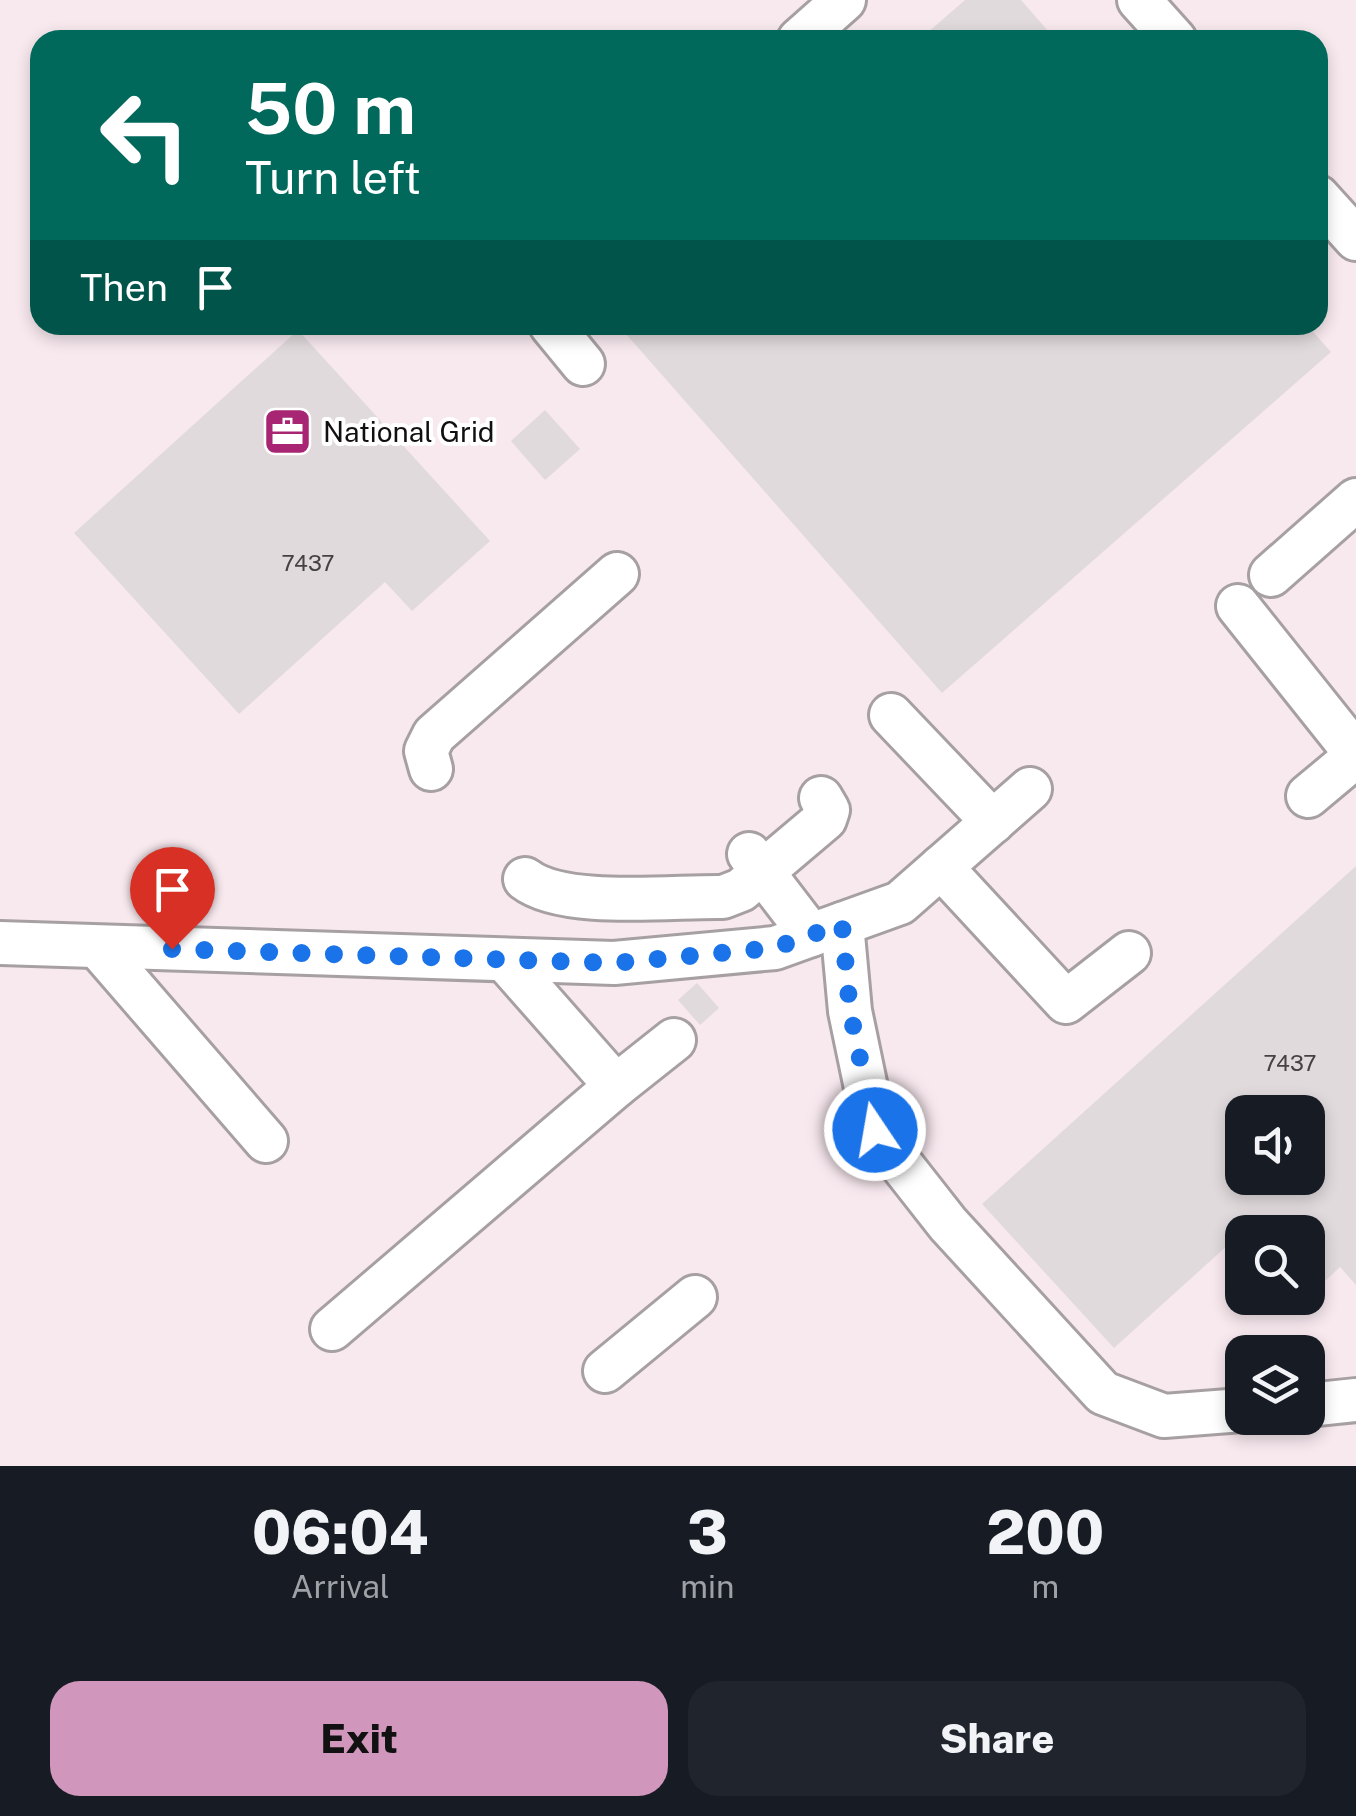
<!DOCTYPE html>
<style>
:root{--surface:#171b24;--page:#20242c;--text:#f1f3f6;--muted:#9ea1a6;--accent:#d096bb}
body{margin:0;font-family:"Public Sans",sans-serif;background:var(--page);color:var(--text);height:100vh;display:flex;flex-direction:column;font-size:38px;white-space:nowrap}
*{box-sizing:border-box;margin:0}
p{font-size:32px;color:var(--muted)}
.icon{flex:none;width:55px;height:55px;fill:none;stroke:currentColor;stroke-width:2;stroke-linecap:round;stroke-linejoin:round}
.map{position:relative;height:1466px;overflow:hidden}
.panel{display:flex;flex-direction:column;background:var(--surface);flex:1}
.panel>*{flex:none}
.top-card{position:absolute;left:30px;top:30px;width:1298px;height:305px;border-radius:30px;box-shadow:0 5px 15px #0003;background:#00695c;color:#fff;overflow:hidden}
.fabs{position:absolute;left:1225px;top:1095px;display:grid;gap:20px}
.fabs a{display:grid;place-items:center;width:100px;height:100px;border-radius:20px;background:var(--surface);box-shadow:0 5px 15px #0003;font-size:50px}
.pin{position:absolute;display:grid;place-items:center;width:85px;height:85px;color:#fff;margin:-102px -42px;border-radius:50% 50% 50% 0;rotate:-45deg;box-shadow:0 0 10px #0007}
.pin .icon{rotate:45deg}
.me{position:absolute;width:110px;margin:-55px;rotate:348deg;stroke-linejoin:round;filter:drop-shadow(0 0 8px #0008)}
.turn{display:flex;align-items:center;gap:35px;height:210px;padding:0 50px;font-size:45px}
.turn .icon{width:130px;height:130px;stroke-width:2.5}
.turn b{display:block;font-size:70px;line-height:85px}
.then{display:flex;align-items:center;height:95px;padding:0 50px;background:#0003;gap:20px;font-size:38px}
.eta{display:flex;justify-content:space-evenly;align-items:center;height:170px;text-align:center}
.eta b{font-size:60px;font-weight:800;line-height:70px}
.cta{display:flex;gap:20px;margin-top:auto;padding:20px 50px}
.cta a{flex:1;height:115px;border-radius:30px;background:var(--accent);color:#111;font-size:40px;font-weight:800;line-height:115px;text-align:center}
.cta a+a{background:var(--page);color:var(--text)}
.map>svg:first-child{display:block}
.built{fill:#f8e9ef;fill-rule:evenodd}
.building{fill:#e1dadd;fill-rule:evenodd}
.lines{fill:none;stroke-linecap:round;stroke-linejoin:round}
.minor-casing{stroke:#a7a0a3;stroke-width:48}
.minor{stroke:#fff;stroke-width:42}
.route{stroke:#1a73e8;stroke-width:18;stroke-dasharray:0 32.4}
.labels{text-anchor:middle;stroke-width:8;stroke-linejoin:round;paint-order:stroke}
.number-label{font-size:22px;fill:#454242}
.poi-label{font-size:28px;fill:#110f0f;stroke:#fff;text-anchor:start}
</style>
<div class="map">
<svg width="1356" height="1466" viewBox="0 0 1356 1466">
<rect width="100%" height="100%" fill="#fef8fb"/>
<path class="built" d="M0 0H1356V1466H0ZM40 40H1318V325H40ZM1242 1112H1308V1178H1242ZM1242 1232H1308V1298H1242ZM1242 1352H1308V1418H1242Z"/>
<g class="building">
<polygon points="965,0 1021,0 1056,40 919,40"/>
<polygon points="618,325 1307,325 1331,352 942,693"/>
<polygon points="298,330 490,541 412,611 385,582 239,714 74,533"/>
<polygon points="545,410 580,449 545,480 511,441"/>
<path d="M1356 866V1285L1340 1267 1308 1297V1232H1242V1239L1239 1235 1114 1348 982 1204ZM1242 1112H1308V1178H1242Z"/>
<polygon points="697,983 719,1008 700,1025 678,1000"/>
</g>
<g class="lines">
<defs>
<g id="minor">
<polyline points="1139,0 1175,40"/>
<polyline points="799,40 844,0"/>
<polyline points="1318,197 1356,239"/>
<polyline points="551,325 583,364"/>
<polyline points="1271,575 1356,500"/>
<polyline points="1238,606 1356,754"/>
<polyline points="891,715 993,822"/>
<polyline points="431,769 426,751 434,735 617,574"/>
<polyline points="1308,796 1356,756"/>
<polyline points="749,854 811,935"/>
<polyline points="941,867 1066,1002 1129,953"/>
<path d="M525 879C564 909 672 896 723 897L741 890 825 819 828 810 821 798"/>
<polyline points="842,924 850,1011 875,1131 948,1224 1103,1393 1164,1416 1242,1410"/>
<polyline points="0,943 614,963 775,948 900,903 1030,789"/>
<polyline points="98,947 266,1141"/>
<polyline points="505,960 616,1086 674,1040"/>
<polyline points="332,1329 616,1086"/>
<polyline points="605,1371 695,1297"/>
<polyline points="1308,1405 1356,1400"/>
</g>
</defs>
<use href="#minor" class="minor-casing"/>
<use href="#minor" class="minor"/>
</g>
<g class="lines">
<polyline class="route" points="172,949 614,963 774,948 842,924 850,1011 875,1130"/>
</g>
<defs>
<symbol id="office-square" viewBox="-11 -11 22 22"><rect x="-9" y="-9" width="18" height="18" rx="4" fill="#a72572" stroke="#fff"/><path d="M-6-3h4V-5.5h4V-3h4V5H-6ZM-1-4.5V-3h2v-1.5ZM-6 0V1H6V0Z" fill="#fff"/></symbol>
</defs>
<g fill-rule="evenodd">
<use href="#office-square" x="260" y="404" width="55" height="55"/>
</g>
<g class="labels">
<g class="number-label">
<text x="308" y="571">7437</text>
<text x="1290" y="1071">7437</text>
</g>
<g class="poi-label">
<text x="323" y="442">National Grid</text>
</g>
</g>
</svg>
<div class="fabs">
<a><svg class="icon" aria-label="sound" viewBox="0 0 24 24"><path d="M4 9h4l5-4v14l-5-4H4zM17 9q2 3 0 6"/></svg></a>
<a><svg class="icon" aria-label="search" viewBox="0 0 24 24"><circle cx="10" cy="10" r="6"/><path d="M15 15l6 6"/></svg></a>
<a><svg class="icon" aria-label="layers" viewBox="0 0 24 24"><path d="M12 4l9 5-9 5-9-5zM3 14l9 5 9-5"/></svg></a>
</div>
<div class="pin" style="left:172px;top:949px;background:#d93025"><svg class="icon" aria-label="arrive" viewBox="0 0 24 24"><path d="M6 21V4h12l-3 4 3 4H6"/></svg></div>
<svg class="me" style="left:875px;top:1130px" viewBox="-20 -20 40 40"><circle r="17" fill="#1a73e8" stroke="#fff" stroke-width="3"/><path d="M0-11L8 9 0 5-8 9z" fill="#fff"/></svg>
<div class="top-card">
<div class="turn"><svg class="icon" aria-label="left" viewBox="0 0 24 24"><path d="M17 20v-9H6M10 6l-5 5 5 5"/></svg><div><b>50 m</b>Turn left</div></div>
<div class="then">Then<svg class="icon" aria-label="arrive" viewBox="0 0 24 24"><path d="M6 21V4h12l-3 4 3 4H6"/></svg></div>
</div>
</div>
<section class="panel">
<div class="eta">
<div><b>06:04</b><p>Arrival</p></div>
<div><b>3</b><p>min</p></div>
<div><b>200</b><p>m</p></div>
</div>
<div class="cta"><a>Exit</a><a>Share</a></div>
</section>
